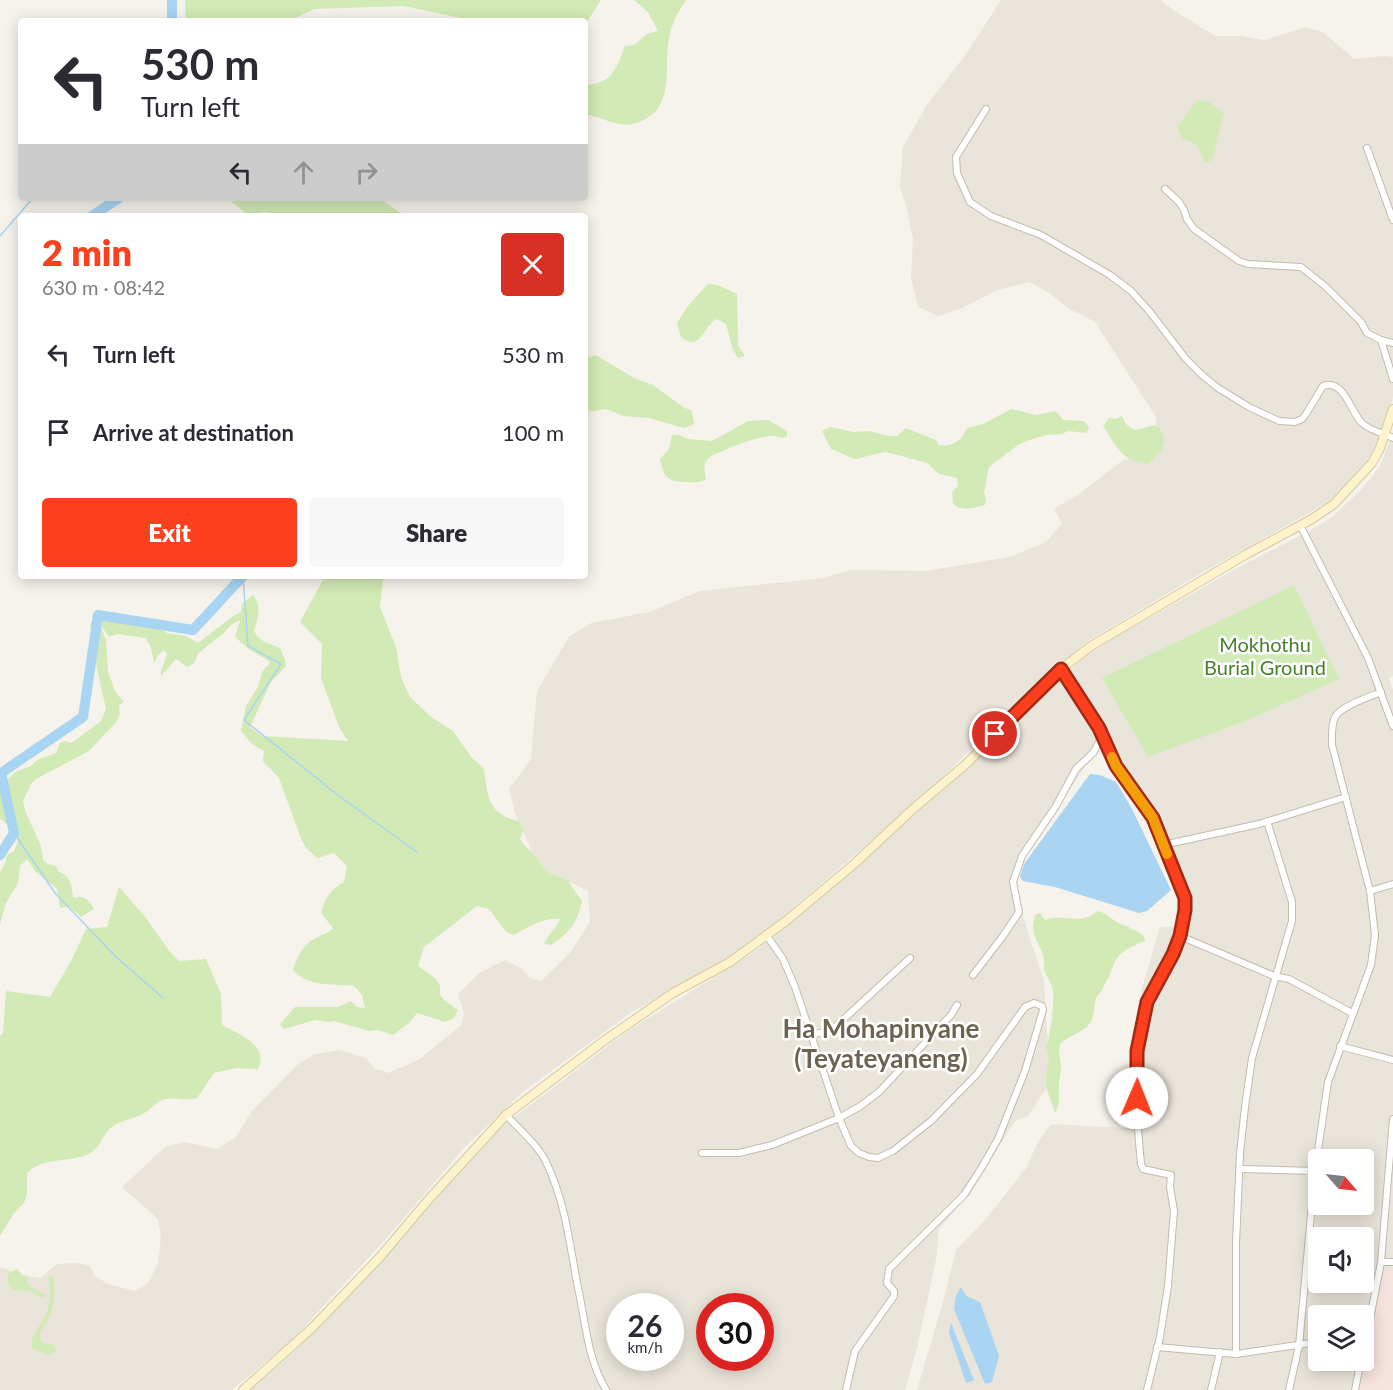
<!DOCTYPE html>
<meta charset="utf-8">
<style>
:root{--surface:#fff;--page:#f7f7f7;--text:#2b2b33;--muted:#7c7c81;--accent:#fc3f1d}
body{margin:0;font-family:Lato,sans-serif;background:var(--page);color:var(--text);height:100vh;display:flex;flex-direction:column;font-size:22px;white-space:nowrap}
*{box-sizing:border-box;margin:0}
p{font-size:20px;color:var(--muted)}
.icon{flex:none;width:33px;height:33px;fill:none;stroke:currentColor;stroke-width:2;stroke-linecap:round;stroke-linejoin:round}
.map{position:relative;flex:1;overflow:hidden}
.side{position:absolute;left:18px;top:213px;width:570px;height:366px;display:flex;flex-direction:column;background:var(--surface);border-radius:6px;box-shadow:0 3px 15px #0003}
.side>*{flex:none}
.hud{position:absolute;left:18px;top:18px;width:570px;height:183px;border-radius:6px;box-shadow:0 3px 15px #0003;background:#fff;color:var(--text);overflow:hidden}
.needle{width:39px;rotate:118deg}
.buttons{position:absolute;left:1308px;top:1149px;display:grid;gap:12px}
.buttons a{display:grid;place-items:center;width:66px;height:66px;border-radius:6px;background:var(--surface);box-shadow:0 3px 15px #0003;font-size:30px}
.speed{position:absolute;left:606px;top:1293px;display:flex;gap:12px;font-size:30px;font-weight:700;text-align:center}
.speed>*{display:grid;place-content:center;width:78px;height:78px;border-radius:50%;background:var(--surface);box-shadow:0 3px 15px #0003;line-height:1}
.speed small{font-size:15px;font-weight:400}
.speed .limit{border:9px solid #d22;background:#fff;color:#111}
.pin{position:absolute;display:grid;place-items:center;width:51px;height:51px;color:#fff;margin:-26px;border:3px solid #fff;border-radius:50%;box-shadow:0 2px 6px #0007}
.me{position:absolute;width:66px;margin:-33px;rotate:1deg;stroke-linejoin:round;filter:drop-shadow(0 0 4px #0008)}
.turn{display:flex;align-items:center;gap:21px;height:126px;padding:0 24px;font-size:27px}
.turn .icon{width:78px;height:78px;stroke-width:2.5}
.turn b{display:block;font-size:42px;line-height:51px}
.lanes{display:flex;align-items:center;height:57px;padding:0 24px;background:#0003;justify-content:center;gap:30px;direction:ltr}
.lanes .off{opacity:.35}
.round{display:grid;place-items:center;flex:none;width:63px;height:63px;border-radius:6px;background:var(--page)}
.summary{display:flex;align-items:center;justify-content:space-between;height:102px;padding:0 24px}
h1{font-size:36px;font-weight:800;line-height:45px;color:var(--accent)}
.cta{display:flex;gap:12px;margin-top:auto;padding:12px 24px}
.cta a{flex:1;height:69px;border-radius:6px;background:var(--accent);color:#fff;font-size:24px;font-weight:800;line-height:69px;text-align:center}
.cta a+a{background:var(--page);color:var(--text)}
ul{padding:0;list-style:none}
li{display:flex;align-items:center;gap:18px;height:78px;padding:0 24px}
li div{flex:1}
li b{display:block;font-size:22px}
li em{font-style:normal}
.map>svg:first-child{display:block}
.residential{fill:#eae5da;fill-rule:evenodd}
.medical{fill:#f6e3e0}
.green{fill:#d2eab5}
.water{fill:#a9d4f2}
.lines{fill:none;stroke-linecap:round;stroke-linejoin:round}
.stream{stroke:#a9d4f2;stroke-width:1.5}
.river{stroke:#a9d4f2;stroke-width:10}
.street-casing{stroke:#c2bbae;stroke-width:8}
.secondary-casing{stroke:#d6c79b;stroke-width:10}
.street{stroke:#fff;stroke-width:6}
.secondary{stroke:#fff3cd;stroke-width:8}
.route-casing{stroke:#a42913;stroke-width:15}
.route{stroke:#fc3f1d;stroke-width:10}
.slow{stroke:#f59e0b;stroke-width:10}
.labels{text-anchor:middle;stroke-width:5;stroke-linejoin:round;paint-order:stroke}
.park-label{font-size:20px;fill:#4a7f2a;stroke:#fff}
.district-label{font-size:26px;font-weight:bold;fill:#6e6250;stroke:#fff}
</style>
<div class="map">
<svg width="1393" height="1390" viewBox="0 0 1393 1390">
<rect width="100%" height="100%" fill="#f6f3ec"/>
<g class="residential">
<polygon points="1001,0 1160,0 1179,14 1216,36 1242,36 1264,40 1306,27 1324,33 1354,59 1384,56 1393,57 1393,397 1386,425 1371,455 1342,490 1323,505 1205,571 1086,642 1011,711 923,796 750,945 629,1014 523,1092 464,1148 385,1240 292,1340 232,1390 0,1390 0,1267 22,1275 40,1278 57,1264 77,1263 90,1266 95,1276 108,1284 135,1291 148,1283 158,1263 161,1237 158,1219 122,1187 165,1147 184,1142 218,1149 236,1137 251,1112 299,1063 316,1054 339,1050 366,1058 375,1069 388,1073 420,1059 461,1025 464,1013 458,994 479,973 505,960 522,969 530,978 541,981 569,954 590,922 588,891 546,871 532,852 515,813 509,789 531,759 537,691 569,637 591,623 650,612 699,591 824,578 850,570 926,571 1009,557 1046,542 1062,524 1054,509 1079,494 1123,460 1141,458 1156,442 1156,417 1095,322 1068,308 1048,292 1029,282 995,291 963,308 938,316 918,307 911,278 913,239 905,201 900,188 903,147 926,106 966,54"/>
<path d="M1393 432V676L1389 678 1393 690V1270L1385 1271 1359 1390H917L941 1309 956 1250 986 1219 1026 1168 1038 1142 1051 1124 1126 1128 1142 988 1160 927 1186 926 1188 899 1156 816 1124 768 1112 742 1085 697 1068 672 1086 656 1114 638 1237 568 1307 532 1332 517 1360 491 1380 466ZM1318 1160H1364V1204H1318ZM1318 1238H1364V1282H1318ZM1318 1316H1364V1360H1318Z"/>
<path d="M1059 678 1094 725 1103 746 1086 765 1026 855 1018 874 1016 888 1023 917 1044 981 1050 1083 1028 1116 1017 1120 1013 1124 973 1189 940 1228 938 1233 937 1255 917 1348 905 1390H250L296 1350 344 1301 479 1150 505 1124 629 1030 750 955 793 921 841 880 985 751ZM620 1306H670V1358H620ZM710 1306H760V1358H710Z"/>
</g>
<polygon class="medical" points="1385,1270 1393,1270 1393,1390 1359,1390"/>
<g class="green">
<polygon points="185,0 601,0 585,25 585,21 475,21 404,6 314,9 289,21 186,21"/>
<path d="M634 0H686C678 12 672 23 669 38 664 64 674 103 647 118 639 123 630 126 620 124 608 122 597 116 585 114V85C612 84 616 69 625 46L634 45 647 34 658 31 648 12Z"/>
<path d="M1197 100 1209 102 1224 113 1217 137 1214 156 1211 161 1204 162C1200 147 1197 143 1182 139L1177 127Z"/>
<polygon points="227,198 379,198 405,216 274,216 267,212 247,214"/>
<path d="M708 284 718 285 737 294 738 346 745 356 738 358 733 350 726 324 717 319C705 324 701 348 687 341 679 337 679 331 677 323L688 306Z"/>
<polygon points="596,355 634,378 653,385 683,407 692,411 694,424 684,428 649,418 623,416 606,409 593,411 585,409 585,359"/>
<path d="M1011 409 1035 415 1056 411 1063 420 1084 421 1089 427 1087 433 1068 431 1062 434 1046 435 1027 441 1018 445 989 467 984 493 986 499 985 505C974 508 962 512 953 504L952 492 958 486 957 478 939 474 927 463 898 455 885 452 855 459 831 449 822 431 830 427 853 432 869 431 889 436H897L906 428 936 440 939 445C954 447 961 441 967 428L983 424Z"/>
<path d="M1122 416 1126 424 1134 430C1144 429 1150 424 1159 426L1164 440 1161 451 1148 464C1142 462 1133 461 1128 458 1118 452 1110 436 1103 426L1109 418 1116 419Z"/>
<path d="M768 420 787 431V437C780 439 775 435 768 436 749 439 730 448 713 455 702 462 704 468 706 479 699 483 695 483 687 482 668 482 664 478 660 459L669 449 672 435H679L688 439 712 441 748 421Z"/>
<path d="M325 576H385L383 580 380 607 396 647 401 677 410 697 431 717 453 731 472 758 484 768C487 795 488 815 519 821L523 831 520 839 524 845 532 852 546 871 568 881 582 901C579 920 568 935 551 945L544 944C548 934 556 929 560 919 543 917 528 927 514 935L506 932 489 909 477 906 424 947 418 966 436 979 440 986V995L445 1001 458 1010 454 1018 445 1022 417 1013 409 1023 393 1035 378 1030 369 1031 334 1021 330 1022 316 1020 284 1029 280 1024 295 1007H338L350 1001 357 1007 365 1008 362 995 354 986C332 983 309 988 293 970 297 957 303 944 316 938 323 934 328 934 333 928L321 913C324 899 331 889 344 882L347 866 334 853 317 858 306 848 302 841 279 778 263 761 264 751 252 744 241 731 246 706 258 687 262 672 269 664V661L250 650 235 637 240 620 231 625 223 634 208 645 198 654 194 663 187 667 176 659 161 676V671L167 654 164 650 158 655 154 663 151 648 146 638 117 634 109 637 99 623 106 640 108 672 116 693 124 702 119 705 120 714 117 721 89 751 36 779 31 784 23 801C26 822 43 839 43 860L48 864 56 866 58 871C71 877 72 884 73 898 84 895 89 899 94 909L81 917 69 906 60 908 57 889 35 871 27 859 20 866 18 883 6 903 0 924V872L5 864 7 855 14 851 18 842 15 832 0 818V787L15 772 31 766 37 760 56 753 60 743 65 741 70 743 74 741 101 721 106 709 94 655 90 624 95 619 92 617 96 611 140 619 151 626H157L167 633 186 636 198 643 233 616 241 612 242 604 253 595C262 606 258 618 254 631 260 642 268 643 280 648L285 660 286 666 271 682 250 727 262 736 348 741 339 727 321 678 322 644 300 622Z"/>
<polygon points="1294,585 1339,679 1248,720 1148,757 1102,678"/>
<path d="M119 887 146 918 170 952 179 961 206 959 221 994 222 1025C238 1034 270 1045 258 1069L237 1068 214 1073 197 1098C187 1101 176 1097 165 1099 157 1101 153 1107 146 1112 137 1119 122 1119 112 1127 100 1136 102 1150 84 1156 65 1162 42 1158 27 1173V1194L24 1203 14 1213 0 1236V1037L3 1033 6 991 50 997 71 961 86 929 107 927Z"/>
<path d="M1098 911C1108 913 1112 921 1121 924 1129 927 1136 930 1144 936L1145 941C1108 956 1120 959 1103 988 1102 991 1099 993 1097 996 1093 1004 1096 1014 1090 1023 1083 1033 1069 1035 1060 1044 1058 1054 1061 1060 1061 1069 1061 1074 1059 1079 1059 1084 1058 1095 1061 1103 1055 1113 1053 1103 1047 1094 1046 1085 1045 1071 1052 1060 1046 1047 1050 1038 1056 995 1052 986 1050 980 1046 977 1044 969 1044 965 1045 960 1043 955 1038 939 1029 935 1035 915L1040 913 1045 920C1067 912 1078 927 1098 911Z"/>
<polygon points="17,1269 22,1275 28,1276 27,1282 29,1286 47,1295 43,1298 29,1291 13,1290 8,1284 8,1274"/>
<path d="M53 1276C56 1297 54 1316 40 1332V1339L43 1343 53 1344 57 1349 55 1352 49 1355 32 1349C30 1334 41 1326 46 1314 51 1301 50 1290 48 1277Z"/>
</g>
<g class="water">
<polygon points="1090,774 1100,775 1116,782 1131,807 1171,890 1147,911 1139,913 1055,887 1023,881 1020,877 1024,864"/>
<polygon points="961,1287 966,1296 980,1302 999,1356 992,1382 985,1384 954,1309 956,1296"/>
<polygon points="951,1323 974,1380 966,1383 949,1333"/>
</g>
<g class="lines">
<g class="stream">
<polyline points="0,236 33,198"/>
<polyline points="243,576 248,646 281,664 244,720 339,796 417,852"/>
<polyline points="14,833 55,893 115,956 163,998"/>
</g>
<g class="river">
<polyline points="172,0 172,21"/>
<polyline points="92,216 119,198"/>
<polyline points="0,855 14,833 1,773 83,717 98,615 193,630 243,576"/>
</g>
<defs>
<g id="street">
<path d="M986 109 956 157 957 173 970 202 991 216 1041 235 1110 275 1131 291 1150 312 1186 359 1202 375 1218 388 1249 407 1279 421 1295 422 1302 419 1306 414 1323 386C1344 378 1351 413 1362 423 1370 431 1384 433 1393 438"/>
<polyline points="1367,148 1393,220"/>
<polyline points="1165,189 1179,202 1184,210 1187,219 1194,229 1239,261 1248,264 1301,267 1326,287 1361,322 1367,333 1381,340 1393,343"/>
<polyline points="1381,340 1393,379"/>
<polyline points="1300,525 1368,658 1393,726"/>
<path d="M1061 669 1099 728 1116 766 1153 818 1185 898C1186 924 1177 949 1164 972 1159 982 1150 993 1147 1004 1131 1055 1136 1112 1141 1164L1143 1169 1171 1175 1170 1187 1174 1211 1168 1286 1160 1337 1147 1390"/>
<polyline points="1163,845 1259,824 1346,797"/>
<polyline points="1370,891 1393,884"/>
<polyline points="767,936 783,959 795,987 839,1118 851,1146 859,1153 869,1157 878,1158 893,1151 931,1121 977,1074 1025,1007 1034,1003 1042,1006 1043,1010 1025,1071 998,1139 982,1167 964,1195 889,1269 887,1283 894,1291 894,1296 855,1351 846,1390"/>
<polyline points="1180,936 1274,976 1289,979 1352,1013"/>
<polyline points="973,975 1003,936 1019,912 1013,882 1022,856 1056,806 1076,769 1093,753 1102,737"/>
<polyline points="811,1035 832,1030 910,958"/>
<polyline points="1340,1046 1393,1060"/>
<path d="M506 1115C520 1130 539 1146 547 1164 566 1204 570 1247 578 1288 586 1324 587 1357 606 1390"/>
<polyline points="702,1153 739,1153 772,1145 839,1118 859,1107 879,1092 951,1015 957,1005"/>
<polyline points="1240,1169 1315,1171"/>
<polyline points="1381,1262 1393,1262"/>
<polyline points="1157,1347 1236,1354 1318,1342"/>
<polyline points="1364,1350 1381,1262 1393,1119"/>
<polyline points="1236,1354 1236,1243 1240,1153 1245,1107 1252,1058 1292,921 1292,902 1267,821"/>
<polyline points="1211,1390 1220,1352"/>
<path d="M1289 1390 1299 1346 1315 1171 1328 1082 1371 965 1375 935 1370 891 1332 745C1332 736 1331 726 1335 717 1341 706 1369 697 1381 692"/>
<polyline points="1355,1390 1361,1360"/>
</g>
<polyline id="secondary" points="243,1390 312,1328 380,1257 429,1199 506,1115 605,1040 673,993 730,962 786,921 854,864 913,809 965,765 1061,669 1091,646 1245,555 1312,519 1334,504 1372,463 1380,448 1393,409"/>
</defs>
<use href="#street" class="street-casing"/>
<use href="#secondary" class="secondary-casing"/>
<use href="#street" class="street"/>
<use href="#secondary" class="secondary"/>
</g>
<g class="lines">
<defs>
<polyline id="route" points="995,734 1061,669 1099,728 1116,766 1153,818 1185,898 1185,910 1180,936 1173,954 1147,1002 1137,1051 1137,1098"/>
</defs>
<use href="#route" class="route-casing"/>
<use href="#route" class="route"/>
<polyline class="slow" points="1112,757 1116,766 1153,818 1167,854"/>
</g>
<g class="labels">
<g class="park-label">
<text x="1265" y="652">Mokhothu<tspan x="1265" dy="23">Burial Ground</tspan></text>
</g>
<g class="district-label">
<text x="881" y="1038">Ha Mohapinyane<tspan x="881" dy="30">(Teyateyaneng)</tspan></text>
</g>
</g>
</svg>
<div class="buttons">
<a><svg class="needle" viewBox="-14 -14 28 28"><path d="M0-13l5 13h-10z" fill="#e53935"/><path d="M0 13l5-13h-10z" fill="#7c7c81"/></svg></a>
<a><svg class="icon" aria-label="sound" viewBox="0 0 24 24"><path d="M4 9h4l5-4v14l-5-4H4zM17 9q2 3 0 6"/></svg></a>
<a><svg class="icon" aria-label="layers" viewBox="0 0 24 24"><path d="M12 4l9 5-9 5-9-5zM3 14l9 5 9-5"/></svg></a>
</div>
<div class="speed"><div>26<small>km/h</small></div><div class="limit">30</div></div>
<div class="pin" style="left:995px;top:734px;background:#d93025"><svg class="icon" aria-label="arrive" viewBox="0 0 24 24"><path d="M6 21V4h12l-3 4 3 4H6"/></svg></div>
<svg class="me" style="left:1137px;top:1098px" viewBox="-20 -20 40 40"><circle r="19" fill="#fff"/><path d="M0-13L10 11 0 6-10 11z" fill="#fc3f1d"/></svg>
<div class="hud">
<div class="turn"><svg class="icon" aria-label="left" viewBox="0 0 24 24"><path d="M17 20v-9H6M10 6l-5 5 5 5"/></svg><div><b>530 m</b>Turn left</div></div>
<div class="lanes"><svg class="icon" aria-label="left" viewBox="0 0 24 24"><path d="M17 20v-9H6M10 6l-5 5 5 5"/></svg><svg class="icon off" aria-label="ahead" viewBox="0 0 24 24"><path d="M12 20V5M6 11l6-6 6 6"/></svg><svg class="icon off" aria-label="right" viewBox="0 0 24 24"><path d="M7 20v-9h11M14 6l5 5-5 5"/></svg></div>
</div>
<section class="side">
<div class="summary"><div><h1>2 min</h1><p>630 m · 08:42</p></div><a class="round" style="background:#d93025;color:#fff"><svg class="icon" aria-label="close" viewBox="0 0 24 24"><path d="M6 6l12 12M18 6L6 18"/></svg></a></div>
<ul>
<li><svg class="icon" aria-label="left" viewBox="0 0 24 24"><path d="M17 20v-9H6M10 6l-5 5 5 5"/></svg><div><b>Turn left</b></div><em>530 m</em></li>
<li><svg class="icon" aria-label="arrive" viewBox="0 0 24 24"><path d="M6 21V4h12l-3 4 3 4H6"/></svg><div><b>Arrive at destination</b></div><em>100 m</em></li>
</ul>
<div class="cta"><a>Exit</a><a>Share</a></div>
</section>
</div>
